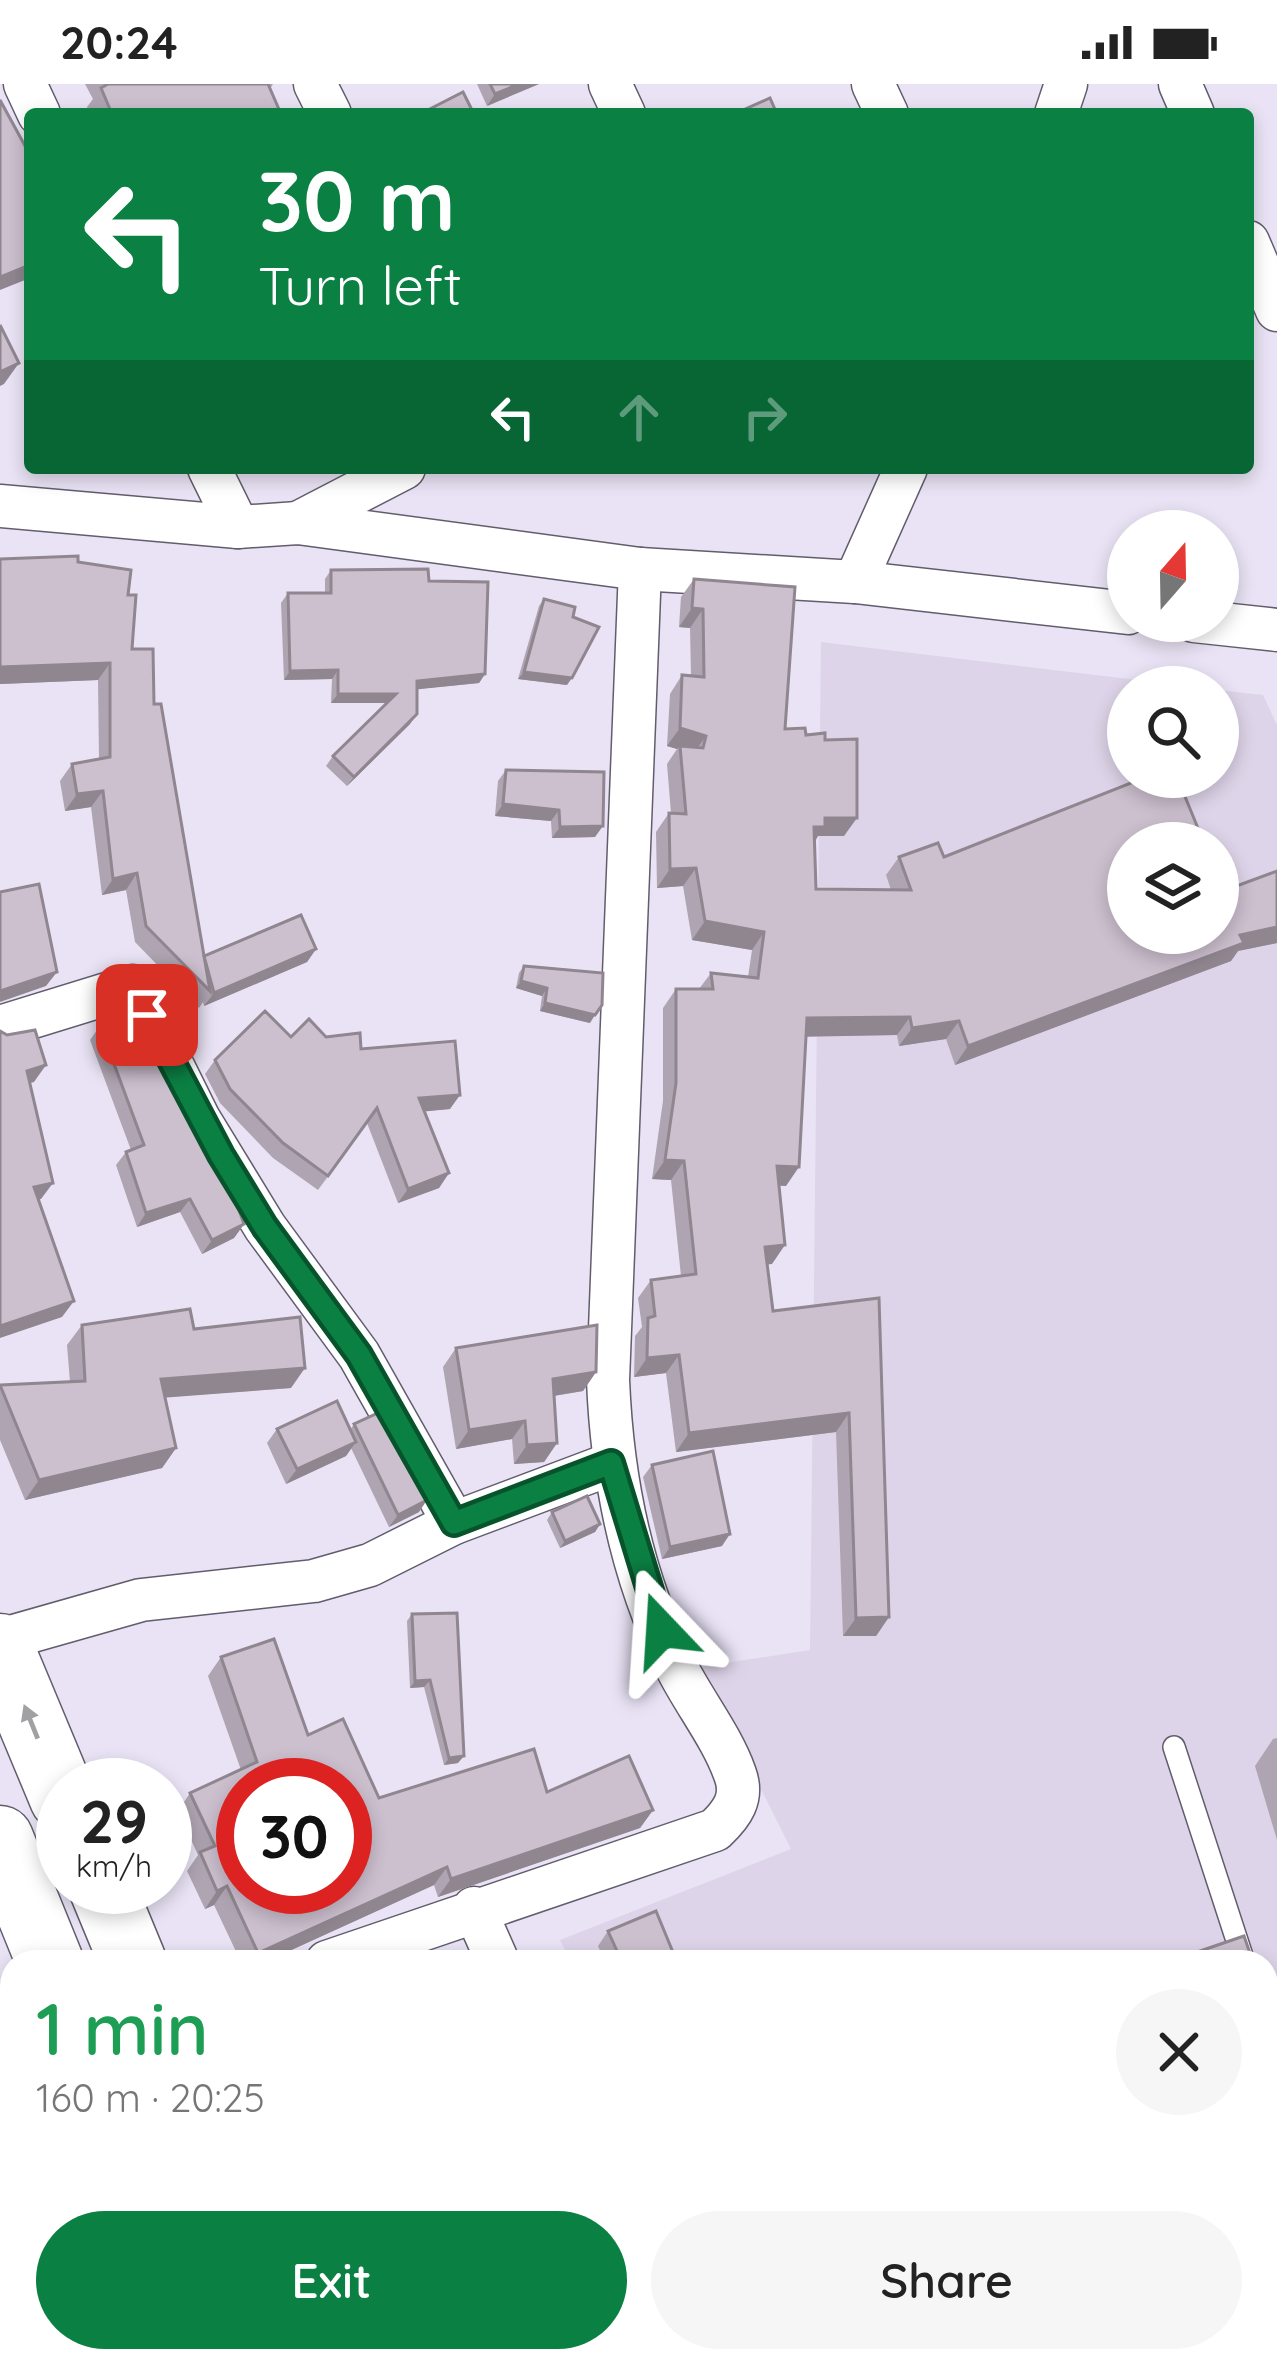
<!DOCTYPE html>
<meta charset="utf-8">
<style>
:root{--surface:#fff;--page:#f6f6f6;--text:#222;--muted:#767676;--accent:#0b8043}
body{margin:0;font-family:Quicksand,sans-serif;background:var(--page);color:var(--text);height:100vh;display:flex;flex-direction:column;font-size:45px;white-space:nowrap}
*{box-sizing:border-box;margin:0}
p{font-size:39px;color:var(--muted)}
.icon{flex:none;width:66px;height:66px;fill:none;stroke:currentColor;stroke-width:2;stroke-linecap:round;stroke-linejoin:round}
.map{position:relative;flex:1;overflow:hidden}
.panel{position:absolute;left:0px;top:1866px;width:1278px;height:423px;display:flex;flex-direction:column;background:var(--surface);border-radius:36px 36px 0 0;box-shadow:0 6px 18px #0003}
.panel>*{flex:none}
.top-card{position:absolute;left:24px;top:24px;width:1230px;height:366px;border-radius:12px;box-shadow:0 6px 18px #0003;background:#0b8043;color:#fff;overflow:hidden}
.needle{width:78px;rotate:20deg}
.buttons{position:absolute;left:1107px;top:426px;display:grid;gap:24px}
.buttons a{display:grid;place-items:center;width:132px;height:132px;border-radius:50%;background:var(--surface);box-shadow:0 6px 18px #0003;font-size:60px}
.speed{position:absolute;left:36px;top:1674px;display:flex;gap:24px;font-size:60px;font-weight:700;text-align:center}
.speed>*{display:grid;place-content:center;width:156px;height:156px;border-radius:50%;background:var(--surface);box-shadow:0 6px 18px #0003;line-height:1}
.speed small{font-size:30px;font-weight:400}
.speed .limit{border:18px solid #d22;background:#fff;color:#111}
.pin{position:absolute;display:grid;place-items:center;width:102px;height:102px;color:#fff;margin:-51px;border-radius:24px;box-shadow:0 6px 18px #0006}
.me{position:absolute;width:132px;margin:-66px;rotate:340deg;stroke-linejoin:round;filter:drop-shadow(0 0 9px #0008)}
.turn{display:flex;align-items:center;gap:42px;height:252px;padding:0 36px;font-size:54px}
.turn .icon{width:156px;height:156px;stroke-width:2.5}
.turn b{display:block;font-size:84px;line-height:102px}
.lanes{display:flex;align-items:center;height:114px;padding:0 36px;background:#0003;justify-content:center;gap:60px;direction:ltr}
.lanes .off{opacity:.35}
.round{display:grid;place-items:center;flex:none;width:126px;height:126px;border-radius:63px;background:var(--page)}
.headline{display:flex;align-items:center;justify-content:space-between;height:204px;padding:0 36px}
h1{font-size:72px;font-weight:600;line-height:90px;color:#1e9e55}
.button{display:flex;gap:24px;margin-top:auto;padding:24px 36px}
.button a{flex:1;height:138px;border-radius:72px;background:var(--accent);color:#fff;font-size:48px;font-weight:600;line-height:138px;text-align:center}
.button a+a{background:var(--page);color:var(--text)}
.status{display:flex;justify-content:space-between;align-items:center;height:84px;padding:0 60px;background:var(--surface);direction:ltr}
.status svg{height:33px;fill:currentColor}
.map>svg:first-child{display:block}
.education{fill:#ded4e9;fill-rule:evenodd}
.lines{fill:none;stroke-linecap:round;stroke-linejoin:round}
.service-casing{stroke:#625d6c;stroke-width:24}
.minor-casing{stroke:#625d6c;stroke-width:45}
.primary-casing{stroke:#625d6c;stroke-width:69}
.service{stroke:#fff;stroke-width:21}
.minor{stroke:#fff;stroke-width:42}
.primary{stroke:#fff;stroke-width:66}
.wall{fill:#afa4b1}
.shaded-wall{fill:#8f8690}
.building{fill:#ccbfce;stroke:#8f8690;stroke-width:3;fill-rule:evenodd}
.oneway{fill:#a1a0a2}
.route-casing{stroke:#07532c;stroke-width:30}
.route{stroke:#0b8043;stroke-width:21}
</style>
<div class="status"><b>20:24</b><svg viewBox="0 0 49 12"><path d="M0 12V9h3v3zM5 12V6h3v6zM10 12V3h3v9zM15 12V0h3v12zM26 1h20v11H26zM47 4h2v5h-2z"/></svg></div>
<div class="map">
<svg width="1277" height="2287" viewBox="0 0 1277 2287">
<rect width="100%" height="100%" fill="#e9e3f5"/>
<path class="education" d="M821 558 1196 603H1128V693H1218V606L1263 611 1277 641V2287H761L757 2277H1266V1878H571L560 1856 791 1765 700 1583 810 1566ZM1128 759H1218V849H1128Z"/>
<g class="lines">
<defs>
<g id="service">
<polyline points="1174,1663 1244,1878"/>
<polyline points="1266,1944 1277,1978"/>
<polyline points="1266,2166 1277,2163"/>
<polyline points="921,2287 950,2277"/>
</g>
<g id="minor">
<polyline points="25,0 39,30"/>
<polyline points="315,0 330,30"/>
<polyline points="610,0 624,30"/>
<polyline points="873,0 887,30"/>
<polyline points="1180,0 1193,30"/>
<polyline points="1056,30 1066,0"/>
<polyline points="1248,158 1277,226"/>
<polyline points="209,384 238,443"/>
<polyline points="0,422 238,443 298,439 640,485 855,498 906,384"/>
<polyline points="298,439 404,384"/>
<polyline points="855,498 1128,529"/>
<polyline points="1194,537 1277,546"/>
<polyline points="0,943 133,902 199,1035 265,1143 359,1271 454,1439"/>
<polyline points="0,1556 141,1516 314,1497 370,1481 454,1439 611,1380"/>
<polyline points="474,1824 498,1878"/>
<path d="M327 1878 715 1746C732 1730 744 1714 735 1690 722 1653 694 1618 677 1584 632 1495 612 1394 608 1296L640 485"/>
<polyline points="681,2277 686,2287"/>
</g>
<g id="primary">
<polyline points="0,1563 63,1714"/>
<polyline points="0,1755 50,1878"/>
<polyline points="102,1803 133,1878"/>
<polyline points="217,2277 221,2287"/>
<polyline points="300,2277 304,2287"/>
</g>
</defs>
<use href="#service" class="service-casing"/>
<use href="#minor" class="minor-casing"/>
<use href="#primary" class="primary-casing"/>
<use href="#service" class="service"/>
<use href="#minor" class="minor"/>
<use href="#primary" class="primary"/>
</g>
<g class="wall">
<polygon points="85,0 273,0 270,5 281,30 90,30 87,23 93,15"/>
<polygon points="477,0 539,0 487,22"/>
<polygon points="0,475 78,478 128,511 132,565 154,620 204,872 316,865 307,878 204,922 203,918 199,924 135,858 126,806 102,811 91,723 65,727 60,697 72,680 99,675 98,596 0,600"/>
<polygon points="331,486 429,497 485,590 479,599 417,605 410,640 347,702 326,682 333,672 386,619 331,619 332,595 284,596 281,519 288,509 325,509 325,495"/>
<polygon points="694,495 785,645 806,651 844,752 818,752 815,758 816,805 891,806 886,791 899,773 944,773 1223,807 1277,787 1277,859 1238,867 1231,877 955,981 946,955 899,962 897,951 806,952 786,1102 779,1101 772,1180 767,1180 773,1227 879,1214 889,1533 876,1552 843,1552 836,1348 676,1368 666,1289 634,1293 635,1252 642,1243 638,1214 651,1196 681,1192 671,1096 652,1095 663,1017 663,924 676,905 699,905 711,889 748,893 752,866 692,856 683,802 657,804 656,748 669,729 671,729 667,680 677,665 667,662 670,610 682,591 691,592 690,544 679,543 681,513"/>
<polygon points="544,515 573,533 567,601 518,595 539,522"/>
<polygon points="506,686 595,753 552,754 551,737 495,732 498,697"/>
<polygon points="524,882 590,939 540,927 542,912 516,904 519,889"/>
<polygon points="100,942 186,1033 244,1140 234,1154 202,1170 180,1128 137,1143 116,1081 126,1068 131,1066 90,956"/>
<polygon points="291,953 326,953 361,965 450,1025 424,1027 449,1089 439,1104 398,1119 367,1039 318,1106 273,1074 220,1019 205,990 215,976"/>
<polygon points="82,1241 194,1245 291,1304 165,1313 176,1364 162,1384 25,1416 0,1356 0,1301 70,1298 67,1261"/>
<polygon points="456,1264 596,1288 583,1307 554,1312 557,1359 544,1378 514,1380 512,1355 456,1365 443,1283"/>
<polygon points="354,1340 419,1428 389,1443 351,1364 346,1372 286,1400 267,1359 277,1345 350,1346"/>
<polygon points="652,1381 722,1462 662,1475 643,1393"/>
<polygon points="552,1428 600,1440 595,1448 560,1464 547,1436"/>
<polygon points="412,1530 458,1679 444,1681 424,1603 410,1604 407,1537"/>
<polygon points="221,1573 379,1714 547,1708 653,1726 640,1744 438,1813 434,1801 265,1878 241,1878 214,1821 205,1825 187,1787 198,1771 178,1727 190,1709 241,1686 208,1592"/>
<polygon points="1277,1654 1277,1756 1255,1682 1273,1655"/>
<polygon points="608,1847 677,1878 605,1878 598,1862"/>
<polygon points="23,2277 149,2277 145,2287 28,2287"/>
<polygon points="403,2277 521,2277 525,2287 407,2287"/>
<polygon points="790,2277 854,2277 858,2287 795,2287"/>
<polygon points="1133,2277 1145,2277 1277,2287 1126,2287"/>
</g>
<g class="shaded-wall">
<polygon points="519,0 539,0 487,22 495,10"/>
<polygon points="30,181 30,194 0,206 0,193"/>
<polygon points="19,279 4,300 0,302 0,288"/>
<polygon points="692,524 703,525 690,544 679,543"/>
<polygon points="110,579 98,596 0,600 0,583"/>
<polygon points="338,586 332,595 284,596 290,587"/>
<polygon points="524,588 572,594 567,601 518,595"/>
<polygon points="485,590 479,599 411,606 417,597"/>
<polygon points="338,610 396,610 389,619 331,619"/>
<polygon points="417,630 410,640 347,702 354,693"/>
<polygon points="680,644 706,652 693,670 680,662 677,665 667,662"/>
<polygon points="103,707 91,723 65,727 77,710"/>
<polygon points="503,720 559,726 551,737 495,732"/>
<polygon points="825,734 857,734 844,752 818,752 812,761 814,743"/>
<polygon points="603,742 595,753 552,754 560,743"/>
<polygon points="696,784 683,802 657,804 670,785"/>
<polygon points="137,789 126,806 102,811 113,795"/>
<polygon points="705,837 764,848 752,866 692,856"/>
<polygon points="1277,843 1277,859 1238,867 1231,877 955,981 968,962 1240,851"/>
<polygon points="316,865 307,878 204,922 214,909"/>
<polygon points="57,888 46,902 0,918 0,907"/>
<polygon points="521,897 547,904 542,912 516,904"/>
<polygon points="545,919 595,931 590,939 540,927"/>
<polygon points="910,933 897,951 794,953 807,934"/>
<polygon points="959,937 946,955 899,962 912,944"/>
<polygon points="46,981 34,998 15,1003 27,987"/>
<polygon points="460,1011 450,1025 409,1029 419,1014"/>
<polygon points="665,1076 684,1077 671,1096 652,1095"/>
<polygon points="777,1082 799,1083 786,1102 764,1101"/>
<polygon points="449,1089 439,1104 398,1119 408,1105"/>
<polygon points="53,1099 41,1115 22,1120 34,1103"/>
<polygon points="190,1115 180,1128 137,1143 146,1129"/>
<polygon points="244,1140 234,1154 202,1170 212,1156"/>
<polygon points="785,1161 772,1180 752,1182 765,1163"/>
<polygon points="74,1217 62,1233 0,1254 0,1242"/>
<polygon points="679,1271 666,1289 634,1293 647,1274"/>
<polygon points="305,1284 291,1304 147,1315 161,1295"/>
<polygon points="596,1288 583,1307 540,1314 553,1295"/>
<polygon points="849,1329 836,1348 676,1368 689,1349"/>
<polygon points="525,1337 512,1355 456,1365 469,1346"/>
<polygon points="356,1358 346,1372 286,1400 297,1385"/>
<polygon points="557,1359 544,1378 514,1380 527,1361"/>
<polygon points="176,1364 162,1384 25,1416 39,1396"/>
<polygon points="427,1416 419,1428 389,1443 398,1431"/>
<polygon points="600,1440 595,1448 560,1464 565,1457"/>
<polygon points="730,1450 722,1462 662,1475 670,1463"/>
<polygon points="889,1533 876,1552 843,1552 856,1534"/>
<polygon points="430,1596 424,1603 410,1604 415,1597"/>
<polygon points="464,1672 458,1679 444,1681 449,1674"/>
<polygon points="653,1726 640,1744 438,1813 451,1795"/>
<polygon points="447,1783 434,1801 265,1878 251,1878 258,1869"/>
<polygon points="227,1802 214,1821 205,1825 217,1807"/>
<polygon points="1277,2108 1277,2128 1266,2131 1266,2111"/>
<polygon points="12,2195 12,2206 0,2210 0,2200"/>
</g>
<g class="building">
<polygon points="268,0 281,30 112,30 101,4 108,0"/>
<polygon points="490,0 519,0 495,10"/>
<polygon points="463,8 474,30 420,30"/>
<polygon points="770,14 777,30 734,30"/>
<polygon points="0,16 30,71 30,181 0,193"/>
<polygon points="0,241 19,279 0,288"/>
<polygon points="78,472 78,478 131,486 128,511 136,511 132,565 153,565 154,620 161,620 210,907 146,842 137,789 113,795 103,707 77,710 72,680 110,673 110,579 0,583 0,475"/>
<polygon points="428,485 429,497 488,498 485,590 417,597 417,630 354,693 333,672 396,610 338,610 338,586 290,587 288,509 331,509 331,486"/>
<polygon points="694,495 795,503 785,645 805,644 806,651 825,649 825,656 857,655 857,734 825,734 825,743 814,743 816,805 911,806 899,773 938,759 944,773 1146,693 1177,693 1204,759 1128,759 1128,849 1218,849 1218,795 1223,807 1277,787 1277,843 1240,851 1244,859 968,962 959,937 912,944 910,933 807,934 799,1083 777,1082 785,1161 765,1163 773,1227 879,1214 889,1533 856,1534 849,1329 689,1349 679,1271 647,1274 648,1234 655,1232 651,1196 696,1190 684,1077 665,1076 676,999 676,905 713,905 711,889 758,894 764,848 705,837 696,784 670,785 669,729 686,730 680,662 703,664 706,652 680,644 682,591 704,593 703,525 692,524"/>
<polygon points="544,515 575,523 573,533 599,543 572,594 524,588"/>
<polygon points="506,686 604,688 603,742 560,743 559,726 503,720"/>
<polygon points="39,800 57,888 0,907 0,808"/>
<polygon points="301,831 316,865 214,909 204,872"/>
<polygon points="524,882 603,889 602,921 595,931 545,919 547,904 521,897"/>
<polygon points="265,927 291,953 309,935 326,953 360,949 361,965 455,957 460,1011 419,1014 449,1089 408,1105 377,1024 328,1092 283,1059 230,1005 215,976"/>
<polygon points="134,929 186,1033 234,1112 244,1140 212,1156 190,1115 146,1129 126,1068 144,1061 100,942"/>
<polygon points="35,946 46,981 27,987 53,1099 34,1103 74,1217 0,1242 0,947 7,951"/>
<polygon points="190,1225 194,1245 300,1233 305,1284 161,1295 176,1364 39,1396 0,1301 85,1297 82,1241"/>
<polygon points="597,1241 596,1288 553,1295 557,1359 527,1361 525,1337 469,1346 456,1264"/>
<polygon points="337,1317 356,1358 297,1385 277,1345"/>
<polygon points="378,1329 427,1416 398,1431 354,1340"/>
<polygon points="713,1367 730,1450 670,1463 652,1381"/>
<polygon points="587,1412 600,1440 565,1457 552,1428"/>
<polygon points="457,1529 464,1672 449,1674 430,1596 415,1597 412,1530"/>
<path d="M274 1555 308 1651 343 1635 379 1714 534 1665 547 1708 629 1672 653 1726 451 1795 447 1783 258 1869 227 1802 217 1807 200 1768 215 1762 190 1709 257 1678 221 1573ZM243 1701H345V1803H243Z"/>
<polygon points="656,1827 677,1878 622,1878 608,1847"/>
<polygon points="1244,1852 1253,1878 1168,1878"/>
<polygon points="0,1913 12,1940 12,2195 0,2200"/>
<polygon points="1266,1963 1277,2000 1277,2108 1266,2111"/>
<polygon points="1266,2225 1277,2255 1277,2287 1148,2287 1145,2277 1266,2277"/>
<polygon points="40,2277 149,2277 150,2280 134,2287 45,2287"/>
<polygon points="429,2277 521,2277 525,2287 445,2287 443,2282 432,2286"/>
<polygon points="667,2277 670,2277 679,2287 637,2287"/>
<polygon points="819,2277 854,2277 858,2287 824,2287"/>
</g>
<defs><path id="oneway-solid" d="M-6-.8H1V-3.2L6.5 0L1 3.2V.8H-6Z" transform="scale(3)"/></defs>
<use class="oneway" href="#oneway-solid" transform="translate(31 1638) rotate(-112)"/>
<g class="lines">
<defs>
<polyline id="route" points="147,931 221,1071 265,1143 359,1271 454,1439 611,1379 662,1546"/>
</defs>
<use href="#route" class="route-casing"/>
<use href="#route" class="route"/>
</g>
</svg>
<div class="buttons">
<a><svg class="needle" viewBox="-14 -14 28 28"><path d="M0-13l5 13h-10z" fill="#e53935"/><path d="M0 13l5-13h-10z" fill="#767676"/></svg></a>
<a><svg class="icon" aria-label="search" viewBox="0 0 24 24"><circle cx="10" cy="10" r="6"/><path d="M15 15l6 6"/></svg></a>
<a><svg class="icon" aria-label="layers" viewBox="0 0 24 24"><path d="M12 4l9 5-9 5-9-5zM3 14l9 5 9-5"/></svg></a>
</div>
<div class="speed"><div>29<small>km/h</small></div><div class="limit">30</div></div>
<div class="pin" style="left:147px;top:931px;background:#d93025"><svg class="icon" aria-label="arrive" viewBox="0 0 24 24"><path d="M6 21V4h12l-3 4 3 4H6"/></svg></div>
<svg class="me" style="left:662px;top:1546px" viewBox="-20 -20 40 40"><path d="M0-17L14 15 0 8-14 15z" fill="#0b8043" stroke="#fff" stroke-width="4"/></svg>
<div class="top-card">
<div class="turn"><svg class="icon" aria-label="left" viewBox="0 0 24 24"><path d="M17 20v-9H6M10 6l-5 5 5 5"/></svg><div><b>30 m</b>Turn left</div></div>
<div class="lanes"><svg class="icon" aria-label="left" viewBox="0 0 24 24"><path d="M17 20v-9H6M10 6l-5 5 5 5"/></svg><svg class="icon off" aria-label="ahead" viewBox="0 0 24 24"><path d="M12 20V5M6 11l6-6 6 6"/></svg><svg class="icon off" aria-label="right" viewBox="0 0 24 24"><path d="M7 20v-9h11M14 6l5 5-5 5"/></svg></div>
</div>
<section class="panel">
<div class="headline"><div><h1>1 min</h1><p>160 m · 20:25</p></div><a class="round"><svg class="icon" aria-label="close" viewBox="0 0 24 24"><path d="M6 6l12 12M18 6L6 18"/></svg></a></div>
<div class="button"><a>Exit</a><a>Share</a></div>
</section>
</div>
